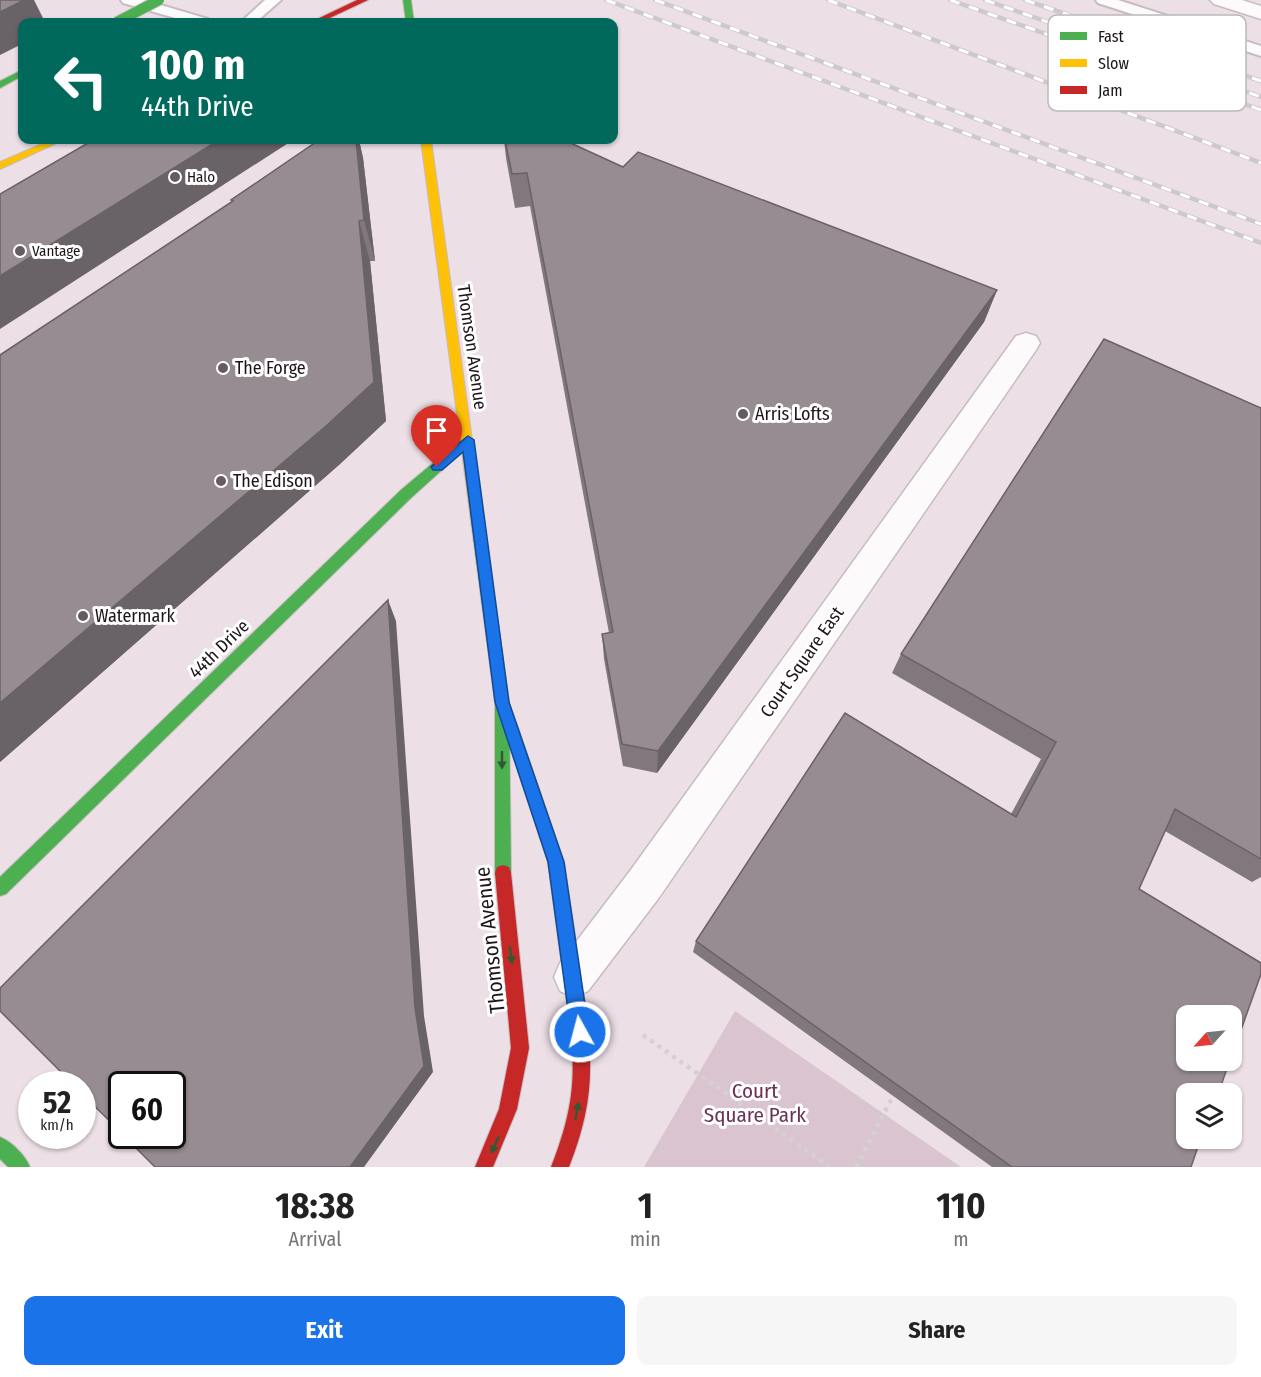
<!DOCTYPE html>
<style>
:root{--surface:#fff;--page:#f6f6f6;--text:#222;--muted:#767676;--accent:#1a73e8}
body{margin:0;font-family:"Fira Sans Condensed",sans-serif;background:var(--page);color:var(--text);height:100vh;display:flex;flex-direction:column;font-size:22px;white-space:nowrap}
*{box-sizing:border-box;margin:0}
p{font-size:20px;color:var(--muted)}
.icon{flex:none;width:33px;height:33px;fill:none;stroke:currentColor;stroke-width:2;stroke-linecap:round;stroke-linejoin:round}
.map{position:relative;height:1167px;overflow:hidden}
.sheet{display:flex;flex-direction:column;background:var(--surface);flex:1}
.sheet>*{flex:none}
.banner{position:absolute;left:18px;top:18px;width:600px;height:126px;border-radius:12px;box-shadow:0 2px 4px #0004;background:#00695c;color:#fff;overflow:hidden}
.needle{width:39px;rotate:243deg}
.controls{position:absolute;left:1176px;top:1005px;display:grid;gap:12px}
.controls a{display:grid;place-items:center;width:66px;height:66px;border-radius:12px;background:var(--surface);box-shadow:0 2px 4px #0004;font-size:30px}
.speed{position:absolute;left:18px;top:1071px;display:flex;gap:12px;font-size:30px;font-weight:700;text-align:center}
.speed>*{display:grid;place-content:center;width:78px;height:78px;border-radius:50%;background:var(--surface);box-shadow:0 2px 4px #0004;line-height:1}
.speed small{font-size:15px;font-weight:400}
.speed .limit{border:3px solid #111;border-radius:9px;background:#fff;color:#111}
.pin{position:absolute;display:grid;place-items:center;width:51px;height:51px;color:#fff;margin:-62px -26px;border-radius:50% 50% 50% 0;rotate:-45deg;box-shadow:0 0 6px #0007}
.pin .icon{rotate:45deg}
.me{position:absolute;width:66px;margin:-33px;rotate:353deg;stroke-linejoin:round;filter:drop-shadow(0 0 4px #0008)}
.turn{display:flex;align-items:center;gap:21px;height:126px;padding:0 24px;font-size:27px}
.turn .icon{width:78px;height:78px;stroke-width:2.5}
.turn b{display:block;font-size:42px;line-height:51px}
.eta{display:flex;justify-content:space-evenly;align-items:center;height:102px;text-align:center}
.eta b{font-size:36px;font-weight:700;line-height:42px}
.action{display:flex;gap:12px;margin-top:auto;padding:12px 24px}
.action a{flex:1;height:69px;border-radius:12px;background:var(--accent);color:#fff;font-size:24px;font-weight:700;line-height:69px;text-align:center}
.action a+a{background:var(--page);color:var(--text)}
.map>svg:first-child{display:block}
.green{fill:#dac4d0}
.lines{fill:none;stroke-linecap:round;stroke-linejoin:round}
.lane-casing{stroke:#c6bcc1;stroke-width:4}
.street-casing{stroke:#c6bcc1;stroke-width:3}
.fast-casing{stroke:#c6bcc1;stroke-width:2}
.slow-casing{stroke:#c6bcc1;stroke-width:2}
.jam-casing{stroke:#c6bcc1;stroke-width:2}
.path{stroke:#d5d1d3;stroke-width:4.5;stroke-dasharray:4 5;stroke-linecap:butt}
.lane{fill:#fcfafb;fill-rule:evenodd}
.street{fill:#fcfafb;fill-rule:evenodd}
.fast{fill:#4caf50;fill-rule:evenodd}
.slow{fill:#ffc107;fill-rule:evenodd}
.jam{fill:#c62828;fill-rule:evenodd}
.rail-casing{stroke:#cdc9cb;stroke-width:4.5}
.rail{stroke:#fff;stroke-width:3;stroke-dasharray:10;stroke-linecap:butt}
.fast-bridge-casing{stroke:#c6bcc1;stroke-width:12;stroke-linecap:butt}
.fast-bridge{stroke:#4caf50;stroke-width:10}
.wall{fill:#81787d}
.shaded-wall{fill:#696266}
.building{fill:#968c91;stroke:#696266;stroke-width:1.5}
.oneway{fill:#325a32}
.route{fill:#1a73e8;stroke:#114b97;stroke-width:1.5}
.poi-dot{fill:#655c61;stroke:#fff;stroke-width:2}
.labels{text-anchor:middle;stroke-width:6;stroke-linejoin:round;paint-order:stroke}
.far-poi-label{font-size:15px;fill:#1d1519;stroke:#fff;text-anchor:start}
.street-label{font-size:18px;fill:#1d1519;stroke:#fff}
.poi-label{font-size:18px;fill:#1d1519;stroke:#fff;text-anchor:start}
.near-street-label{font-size:21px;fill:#1d1519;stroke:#fff}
.near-park-label{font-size:21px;fill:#6c3256;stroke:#fff}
.key{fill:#fff;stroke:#bbb9ba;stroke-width:1.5}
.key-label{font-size:16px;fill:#1d1519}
</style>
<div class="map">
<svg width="1261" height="1167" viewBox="0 0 1261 1167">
<rect width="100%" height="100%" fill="#ecdfe6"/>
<polygon class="green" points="735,1011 961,1167 644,1167"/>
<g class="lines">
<defs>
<g id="lane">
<polygon points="121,0 144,0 208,19 210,22 189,22 123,3"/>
<polygon points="265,0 281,0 256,22 241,22"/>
<polygon points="1096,0 1118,0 1261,46 1261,56 1098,3"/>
</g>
<g id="street">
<polygon points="1210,0 1242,0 1261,6 1261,19 1214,4"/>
<polygon points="1026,333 1036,336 1040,343 1036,350 658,899 588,991 574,997 560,991 554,977 560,963 630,871 1016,336"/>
</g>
<g id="fast">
<polygon points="403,0 411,0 414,22 406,22"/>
<polygon points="22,70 22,76 0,88 0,81"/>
<polygon points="468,435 474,440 472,443 412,497 6,894 0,896 0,877 402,489 464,437"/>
<polygon points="476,508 482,513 509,702 511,873 509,879 503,881 497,879 495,873 495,702 470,513"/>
<path d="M0 1137C12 1142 25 1155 30 1167H8L0 1159Z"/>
</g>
<g id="slow">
<polygon points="51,140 63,140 0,169 0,162"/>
<polygon points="421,140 431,140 482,513 476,518 470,513"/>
<polygon points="511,721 516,723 518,728 564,862 586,1011 583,1017 577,1020 571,1017 568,1011 548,862 504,728 506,723"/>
</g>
<g id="jam">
<polygon points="357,0 368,0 321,22 311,22"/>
<polygon points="503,865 509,867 511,873 529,1048 517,1109 493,1167 475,1167 499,1109 511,1048 495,873 497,867"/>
<path d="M577 1002 583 1005C588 1016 588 1030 589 1042 593 1089 586 1123 569 1167H551C574 1108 577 1074 568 1011L571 1005Z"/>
</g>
</defs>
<use href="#lane" class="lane-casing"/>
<use href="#street" class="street-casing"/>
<use href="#fast" class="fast-casing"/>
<use href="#slow" class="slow-casing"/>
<use href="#jam" class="jam-casing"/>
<g class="path">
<polyline points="643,1035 830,1167"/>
<polyline points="856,1167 893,1096"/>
</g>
<use href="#lane" class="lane"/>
<use href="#street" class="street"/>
<use href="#fast" class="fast"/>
<use href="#slow" class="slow"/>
<use href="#jam" class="jam"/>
<defs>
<g id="rail">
<polyline points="606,0 1261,243"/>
<polyline points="655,0 1261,224"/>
<polyline points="828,0 1261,163"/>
<polyline points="950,0 1261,110"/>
<polyline points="985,0 1261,97"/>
<polyline points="1025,0 1261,81"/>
</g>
</defs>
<use href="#rail" class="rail-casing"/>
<use href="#rail" class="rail"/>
<defs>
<polyline id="fast-bridge" points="117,22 159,0"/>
</defs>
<use href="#fast-bridge" class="fast-bridge-casing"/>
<use href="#fast-bridge" class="fast-bridge"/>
</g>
<g class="wall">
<polygon points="319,140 359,140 363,158 375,261 370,261 386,421 340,464 0,762 0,355 232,202 231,200"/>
<polygon points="504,140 566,140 575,145 623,167 997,290 984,322 657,773 623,766 604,659 602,634 609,633 530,206 515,208 506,158"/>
<polygon points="1261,408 1261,877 1252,882 1165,831 1139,889 1191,1167 992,1167 693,952 696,941 1011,814 1041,759 892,673 901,654"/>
</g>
<g class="shaded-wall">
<polygon points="24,0 34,0 45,22 22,22 22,44 0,55 0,12"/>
<polygon points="219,140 293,140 0,329 0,276"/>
<polygon points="356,140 359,140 363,158 375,261 364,220"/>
<polygon points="359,221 370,261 386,421 340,464 0,762 0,703"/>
<polygon points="997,290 984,322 657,773 658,751"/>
<polygon points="388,600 396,621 424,1016 433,1072 364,1167 350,1167 415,1008"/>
</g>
<g class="building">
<polygon points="0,0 24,0 0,12"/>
<polygon points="93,140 219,140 0,276 0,194"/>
<polygon points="319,140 356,140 364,220 359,221 374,382 326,426 0,703 0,355 233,201 231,200"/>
<polygon points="505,140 566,140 575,145 623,167 638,152 997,290 658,751 622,744 602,634 613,632 527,173 512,174"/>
<polygon points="1104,339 1261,408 1261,859 1175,809 1139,889 1261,963 1261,974 1232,1055 1232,1016 1186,1016 1186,1060 1230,1060 1218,1094 1186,1094 1186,1138 1201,1138 1191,1167 1012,1167 696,941 845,713 1016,817 1056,742 901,654"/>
<polygon points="388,600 415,1008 424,1066 350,1167 155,1167 124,1136 172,1136 172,1084 122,1084 122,1133 82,1094 82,1084 73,1084 0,1011 0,988"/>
</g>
<defs><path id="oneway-solid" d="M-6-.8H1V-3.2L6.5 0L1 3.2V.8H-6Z" transform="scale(1.5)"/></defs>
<g class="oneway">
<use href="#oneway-solid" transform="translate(502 760) rotate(90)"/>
<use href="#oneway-solid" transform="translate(511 955) rotate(83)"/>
<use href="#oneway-solid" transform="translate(577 1111) rotate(-80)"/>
<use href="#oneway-solid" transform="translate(495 1145) rotate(114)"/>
</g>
<polygon class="route" points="468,436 474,440 509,702 564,862 589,1032 586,1038 580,1040 574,1038 571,1032 548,862 495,702 463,452 442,470 433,470 431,467"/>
<g class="poi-dot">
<circle cx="175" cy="177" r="6"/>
<circle cx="20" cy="251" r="6"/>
<circle cx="223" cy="368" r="6"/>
<circle cx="743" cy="414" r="6"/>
<circle cx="221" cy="481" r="6"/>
<circle cx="83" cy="616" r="6"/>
</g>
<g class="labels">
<g class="far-poi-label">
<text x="187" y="182">Halo</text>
<text x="32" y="256">Vantage</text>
</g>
<g class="street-label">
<text transform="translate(472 347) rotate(82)" y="6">Thomson Avenue</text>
<text transform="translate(219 649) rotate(-44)" y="6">44th Drive</text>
<text transform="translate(802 662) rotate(-55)" y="6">Court Square East</text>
</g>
<g class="poi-label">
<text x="235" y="374">The Forge</text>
<text x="755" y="420">Arris Lofts</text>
<text x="233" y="487">The Edison</text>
<text x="95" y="622">Watermark</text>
</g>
<g class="near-street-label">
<text transform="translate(490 940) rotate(-96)" y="7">Thomson Avenue</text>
</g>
<g class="near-park-label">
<text x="755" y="1098">Court<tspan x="755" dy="24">Square Park</tspan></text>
</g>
</g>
<rect x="1048" y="15" width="198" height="96" rx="9" class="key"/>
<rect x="1060" y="32" width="27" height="8" fill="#4caf50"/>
<rect x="1060" y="59" width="27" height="8" fill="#ffc107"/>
<rect x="1060" y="86" width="27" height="8" fill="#c62828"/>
<g class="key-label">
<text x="1098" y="42">Fast</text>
<text x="1098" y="69">Slow</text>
<text x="1098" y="96">Jam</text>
</g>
</svg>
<div class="controls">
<a><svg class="needle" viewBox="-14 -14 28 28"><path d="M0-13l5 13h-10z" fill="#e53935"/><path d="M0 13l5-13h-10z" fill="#767676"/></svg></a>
<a><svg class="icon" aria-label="layers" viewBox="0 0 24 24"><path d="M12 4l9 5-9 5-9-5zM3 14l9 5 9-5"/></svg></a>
</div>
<div class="speed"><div>52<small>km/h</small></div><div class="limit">60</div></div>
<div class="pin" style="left:437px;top:467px;background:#d93025"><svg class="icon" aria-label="arrive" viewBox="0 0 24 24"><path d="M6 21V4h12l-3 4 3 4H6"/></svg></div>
<svg class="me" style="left:580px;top:1032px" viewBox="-20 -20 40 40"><circle r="17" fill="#1a73e8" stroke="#fff" stroke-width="3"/><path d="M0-11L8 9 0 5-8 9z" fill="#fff"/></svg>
<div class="banner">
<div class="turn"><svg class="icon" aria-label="left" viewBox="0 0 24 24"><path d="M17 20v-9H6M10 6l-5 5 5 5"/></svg><div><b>100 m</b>44th Drive</div></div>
</div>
</div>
<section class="sheet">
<div class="eta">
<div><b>18:38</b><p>Arrival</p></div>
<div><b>1</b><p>min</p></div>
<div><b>110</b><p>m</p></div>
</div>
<div class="action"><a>Exit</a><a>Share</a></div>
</section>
